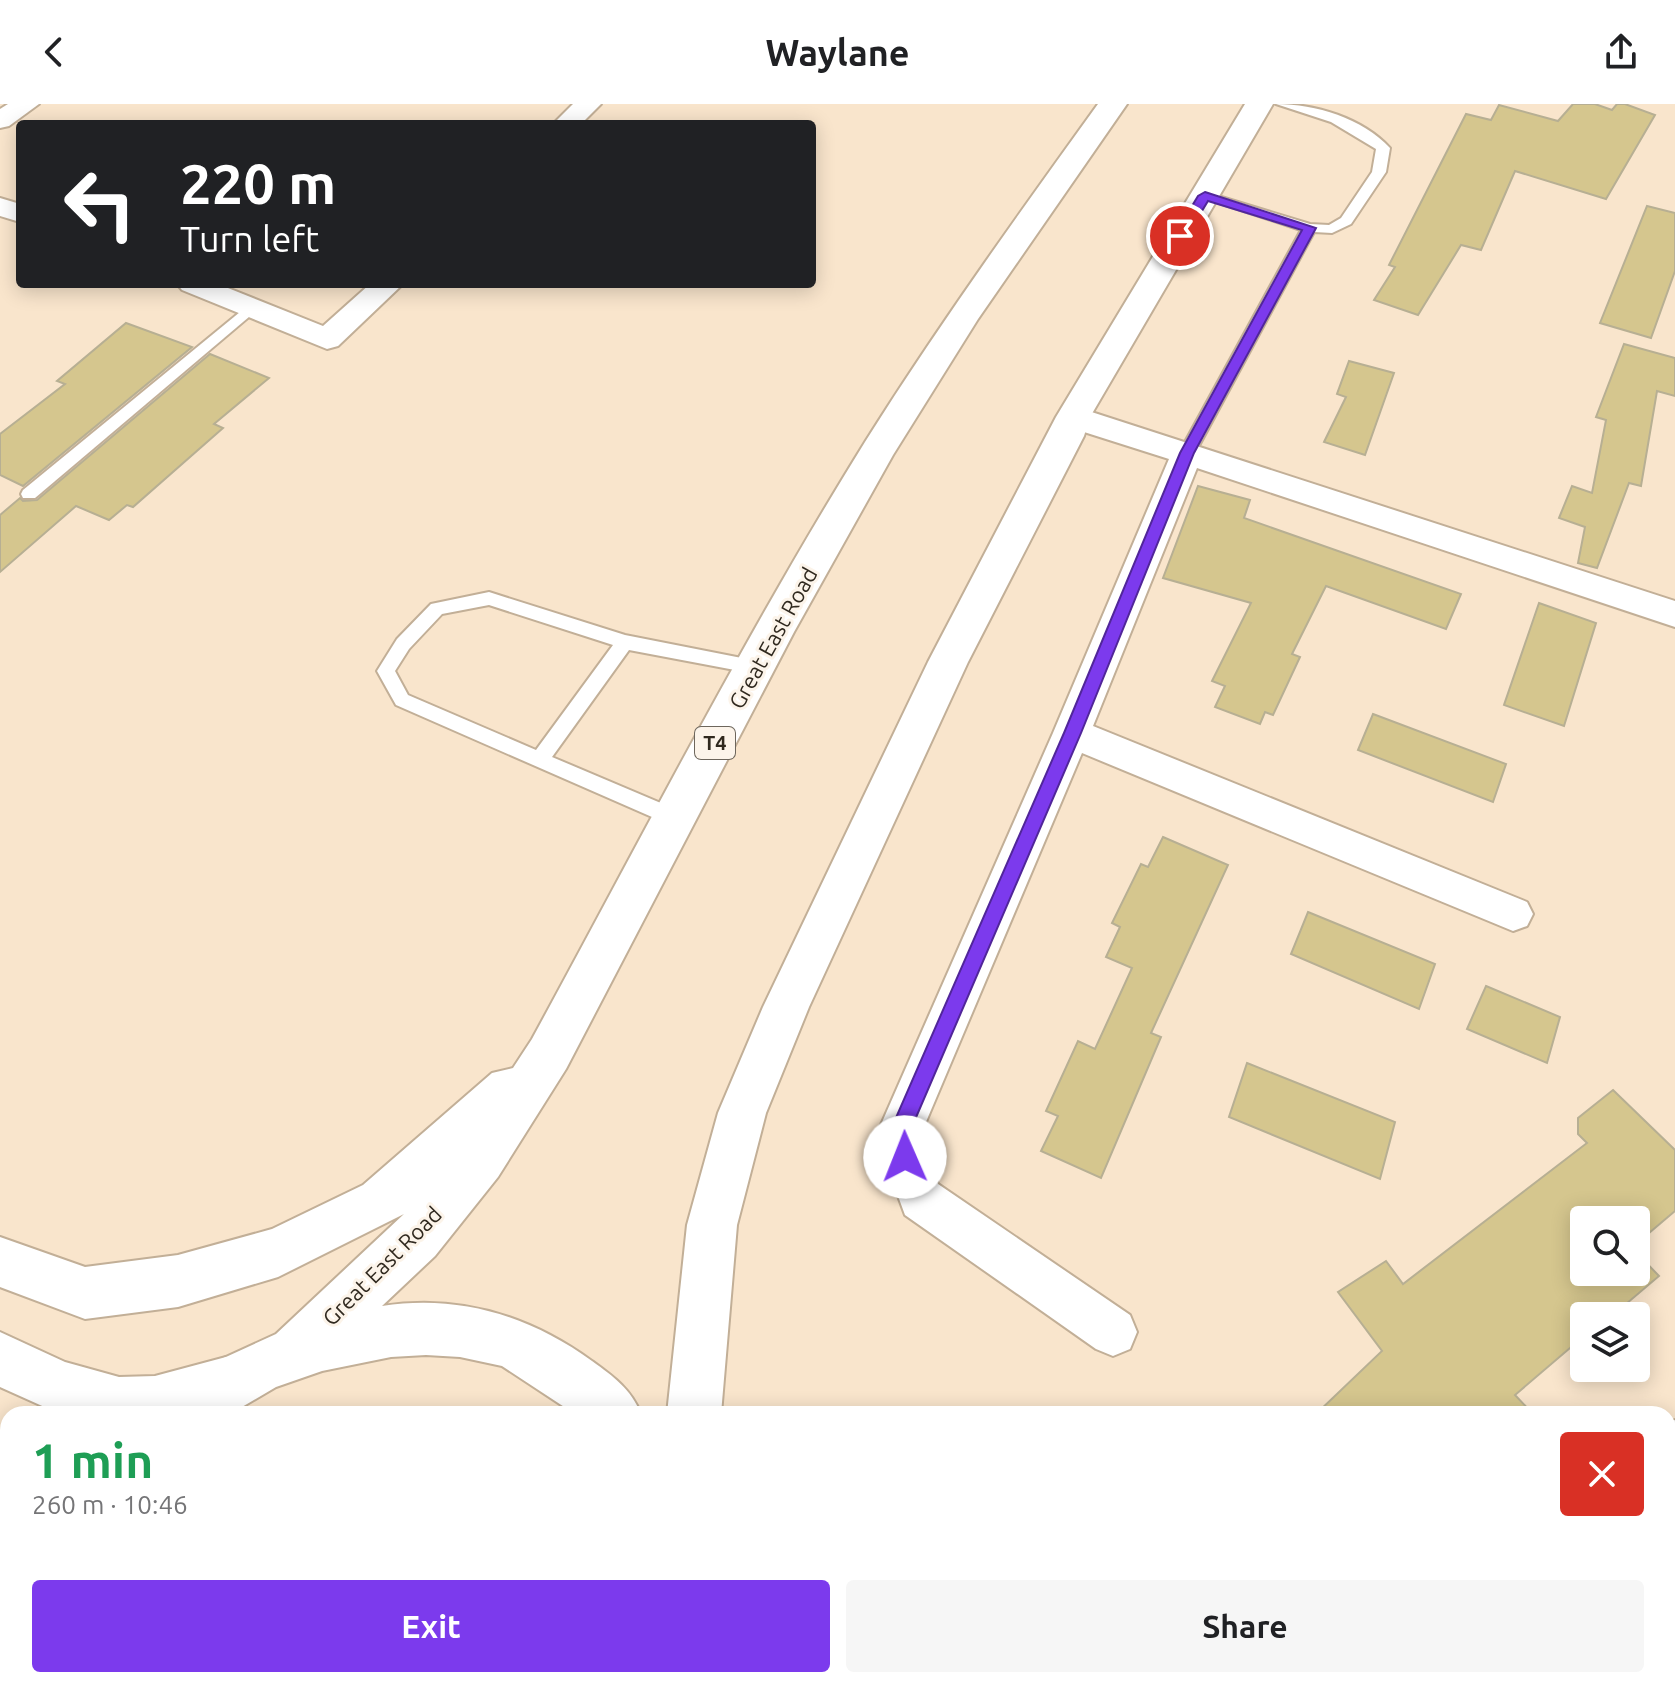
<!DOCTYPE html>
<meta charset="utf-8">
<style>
:root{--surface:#fff;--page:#f6f6f6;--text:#202124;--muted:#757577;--accent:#7c3aed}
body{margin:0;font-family:Ubuntu,sans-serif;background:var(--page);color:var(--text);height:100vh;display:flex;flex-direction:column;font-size:30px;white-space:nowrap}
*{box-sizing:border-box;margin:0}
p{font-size:26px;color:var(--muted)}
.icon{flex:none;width:44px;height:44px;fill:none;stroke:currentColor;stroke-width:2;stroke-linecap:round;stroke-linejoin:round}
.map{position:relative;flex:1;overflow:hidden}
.panel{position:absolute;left:0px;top:1302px;width:1676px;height:282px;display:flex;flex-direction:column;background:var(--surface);border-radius:24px 24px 0 0;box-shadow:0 4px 20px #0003}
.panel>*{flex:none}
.banner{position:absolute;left:16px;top:16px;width:800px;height:168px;border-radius:8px;box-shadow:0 4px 20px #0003;background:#202124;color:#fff;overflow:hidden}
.buttons{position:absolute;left:1570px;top:1102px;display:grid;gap:16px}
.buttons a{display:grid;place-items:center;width:80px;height:80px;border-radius:8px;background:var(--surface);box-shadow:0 4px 20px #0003;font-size:40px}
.pin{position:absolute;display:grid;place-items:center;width:68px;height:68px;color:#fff;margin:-34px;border:4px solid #fff;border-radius:50%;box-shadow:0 2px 8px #0007}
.me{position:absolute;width:88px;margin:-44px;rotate:359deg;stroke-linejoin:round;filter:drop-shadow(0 0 6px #0008)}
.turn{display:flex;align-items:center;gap:28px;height:168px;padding:0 32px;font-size:36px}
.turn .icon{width:104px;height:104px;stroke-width:2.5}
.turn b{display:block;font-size:56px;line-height:68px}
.round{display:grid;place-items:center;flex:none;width:84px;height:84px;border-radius:8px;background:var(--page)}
.head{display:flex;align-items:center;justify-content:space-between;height:136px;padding:0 32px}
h1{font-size:48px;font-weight:600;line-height:60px;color:#1e9e55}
.action{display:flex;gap:16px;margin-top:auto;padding:16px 32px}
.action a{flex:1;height:92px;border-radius:8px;background:var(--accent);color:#fff;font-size:32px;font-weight:600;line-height:92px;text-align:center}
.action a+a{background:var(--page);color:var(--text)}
header{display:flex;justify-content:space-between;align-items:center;height:104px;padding:0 32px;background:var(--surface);font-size:36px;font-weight:600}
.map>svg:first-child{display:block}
.building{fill:#d5c68e;stroke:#b7af93;stroke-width:2}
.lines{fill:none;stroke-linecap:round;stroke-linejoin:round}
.lane-casing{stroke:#c2af97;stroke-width:4}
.street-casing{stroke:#c2af97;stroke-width:4}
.secondary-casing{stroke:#c2af97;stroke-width:4}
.primary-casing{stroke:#c2af97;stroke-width:4}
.lane{fill:#fff;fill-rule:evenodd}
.street{fill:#fff;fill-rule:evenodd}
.secondary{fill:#fff;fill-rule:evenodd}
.primary{fill:#fff;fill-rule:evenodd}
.route{fill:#7c3aed;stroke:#51269a;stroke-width:2}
.labels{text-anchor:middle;stroke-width:6;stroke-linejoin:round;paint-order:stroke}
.shield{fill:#fcf4ea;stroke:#6d665c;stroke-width:2}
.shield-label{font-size:20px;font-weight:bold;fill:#30291f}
.street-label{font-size:22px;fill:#30291f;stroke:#fcf4ea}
</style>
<header><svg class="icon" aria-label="back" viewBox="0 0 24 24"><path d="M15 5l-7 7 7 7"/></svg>Waylane<svg class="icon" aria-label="share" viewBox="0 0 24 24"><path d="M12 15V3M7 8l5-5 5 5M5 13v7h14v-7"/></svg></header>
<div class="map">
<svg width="1675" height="1583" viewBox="0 0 1675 1583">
<rect width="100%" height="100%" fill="#f9e5cc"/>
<g class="building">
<polygon points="1573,0 1595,0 1612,6 1617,0 1625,0 1655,11 1606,95 1515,67 1481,146 1461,141 1418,211 1374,196 1395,163 1389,161 1466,10 1491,16 1499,1 1558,17"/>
<polygon points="1647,102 1675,109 1675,167 1651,234 1600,219"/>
<polygon points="126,219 192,243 23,382 0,371 0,330 65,280 57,277"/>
<polygon points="1624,240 1675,254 1675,292 1657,287 1641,382 1629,379 1597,464 1578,459 1585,423 1559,414 1572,382 1592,389 1606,316 1596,313"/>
<polygon points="210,250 269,274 214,320 223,324 133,403 127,401 109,416 76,402 0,468 0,411 20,394 23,397 37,396"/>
<polygon points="1349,257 1394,269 1365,351 1324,338 1346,293 1337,290"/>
<polygon points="1198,382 1250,396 1244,414 1461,490 1446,525 1326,482 1292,550 1300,553 1273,611 1265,608 1260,620 1215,603 1225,582 1212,577 1251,499 1163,474"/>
<polygon points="1539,499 1596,519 1564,622 1504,601"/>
<polygon points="1373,610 1506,660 1493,698 1358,646"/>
<polygon points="1163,733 1228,761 1151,929 1161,933 1101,1074 1041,1047 1058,1012 1046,1007 1078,937 1095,945 1132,864 1106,853 1120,823 1112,819 1141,760 1148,763"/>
<polygon points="1308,808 1435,860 1419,905 1291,850"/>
<polygon points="1486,882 1560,913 1547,959 1467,925"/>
<polygon points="1247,959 1395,1018 1380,1075 1229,1013"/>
<polygon points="1613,986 1675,1046 1675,1107 1636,1140 1636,1116 1584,1116 1584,1168 1636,1168 1636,1148 1659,1172 1619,1206 1617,1204 1607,1212 1584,1212 1584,1232 1515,1291 1533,1310 1316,1310 1382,1247 1338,1188 1386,1157 1403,1180 1587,1039 1578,1030 1578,1014"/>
</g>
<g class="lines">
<defs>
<g id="lane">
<path d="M1276 0C1316 0 1362 14 1390 44L1386 68 1351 120 1332 129 1314 128 1195 349 1187 355 1179 349 1301 126 1198 92 1205 88 1310 120 1329 121 1341 114 1372 68 1376 45 1331 18Z"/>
<polygon points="251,199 258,204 256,207 35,394 23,394 21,390 23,386"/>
<path d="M489 488 625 531 762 558 765 563 756 570 629 546 552 653 682 708 685 714 682 720H668L396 601 377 567 397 535 431 500ZM489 501 613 541 536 646 408 591 395 567 409 545 442 510Z"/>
</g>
<g id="street">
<polygon points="8,0 39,0 9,22 0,24 0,5"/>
<polygon points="573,0 601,0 581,20 553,20"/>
<polygon points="0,94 20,100 20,118 0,112"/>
<polygon points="177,180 218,180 323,222 370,180 403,180 338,242 327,245 182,186"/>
<polygon points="1073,302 1675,497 1675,523 1197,364 1093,622 1527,798 1533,810 1527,822 1513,827 1082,649 920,1032 938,1080 1130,1211 1137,1228 1130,1245 1113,1252 1096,1245 905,1111 876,1032 1053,629 1169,355 1062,321 1057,313 1062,305"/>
<polygon points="1675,1316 1675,1369 1668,1372 1668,1319"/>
<polygon points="1388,1576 1446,1576 1443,1583 1385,1583"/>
</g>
<g id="secondary">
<polygon points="0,1228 65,1258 119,1273 155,1272 226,1253 245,1261 253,1280 245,1299 214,1310 60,1310 0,1283"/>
<polygon points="0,1349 8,1353 8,1442 0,1439"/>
</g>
<g id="primary">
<path d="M1098 0H1127L978 215 893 351 794 528 566 965 498 1073 435 1152 382 1202C459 1190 530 1212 592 1257 614 1273 631 1285 641 1310H575L502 1262 460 1253 426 1251 391 1253 322 1267 276 1283 230 1310H163L171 1291 204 1263 276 1230 404 1110 278 1173 178 1203 85 1215 0 1183V1133L85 1163 178 1151 272 1125 363 1081 492 969 513 964 532 935C641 735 745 531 865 338 938 222 1018 111 1098 0Z"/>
<polygon points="1245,0 1273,0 1090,313 1084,332 968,558 809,903 766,1009 737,1121 721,1310 667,1310 687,1121 718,1009 763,903 928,558 1056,313"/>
<polygon points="8,1553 8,1576 55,1576 54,1583 0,1583 0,1565"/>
<polygon points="679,1576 739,1576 738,1583 678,1583"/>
</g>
</defs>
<use href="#lane" class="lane-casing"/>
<use href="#street" class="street-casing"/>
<use href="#secondary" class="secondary-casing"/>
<use href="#primary" class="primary-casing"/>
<use href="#lane" class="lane"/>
<use href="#street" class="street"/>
<use href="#secondary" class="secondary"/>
<use href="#primary" class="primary"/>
</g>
<polygon class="route" points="1205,88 1316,124 1194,349 1081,629 908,1032 916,1053 913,1060 905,1062 898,1060 888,1032 1064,629 1180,349 1302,126 1208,97 1185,135 1176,135 1174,132 1198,92"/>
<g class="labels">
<rect class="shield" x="695" y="623" width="40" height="32" rx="6"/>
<g class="shield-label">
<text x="715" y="646">T4</text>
</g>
<g class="street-label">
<text transform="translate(773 534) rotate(-61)" y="8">Great East Road</text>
<text transform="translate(382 1162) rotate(-45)" y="8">Great East Road</text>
</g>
</g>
</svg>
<div class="buttons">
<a><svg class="icon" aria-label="search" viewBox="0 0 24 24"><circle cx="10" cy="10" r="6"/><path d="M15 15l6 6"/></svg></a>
<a><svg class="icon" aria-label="layers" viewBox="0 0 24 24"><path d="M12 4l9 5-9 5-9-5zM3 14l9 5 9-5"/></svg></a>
</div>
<div class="pin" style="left:1180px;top:132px;background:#d93025"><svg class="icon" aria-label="arrive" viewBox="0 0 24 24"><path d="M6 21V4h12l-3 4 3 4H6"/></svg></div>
<svg class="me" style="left:905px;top:1053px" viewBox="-20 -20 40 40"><circle r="19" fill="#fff"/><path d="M0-13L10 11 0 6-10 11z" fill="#7c3aed"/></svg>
<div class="banner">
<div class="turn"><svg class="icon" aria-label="left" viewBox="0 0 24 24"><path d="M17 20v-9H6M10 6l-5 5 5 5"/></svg><div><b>220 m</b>Turn left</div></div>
</div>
<section class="panel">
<div class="head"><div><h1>1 min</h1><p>260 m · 10:46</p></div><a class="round" style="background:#d93025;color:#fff"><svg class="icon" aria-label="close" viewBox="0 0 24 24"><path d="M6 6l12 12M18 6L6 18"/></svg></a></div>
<div class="action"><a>Exit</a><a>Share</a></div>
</section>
</div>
